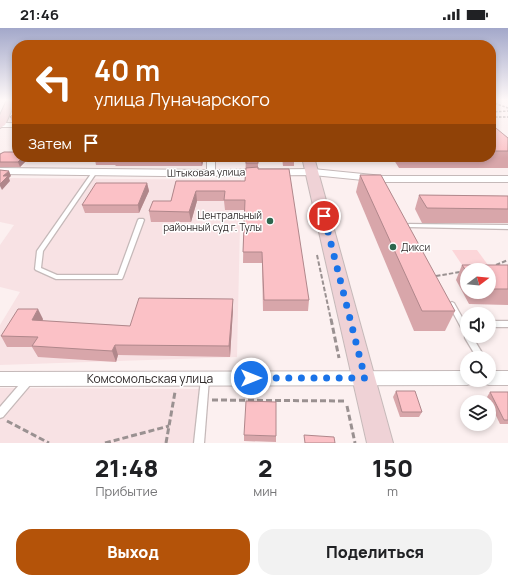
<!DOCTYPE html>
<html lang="ru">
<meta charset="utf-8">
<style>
:root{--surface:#fff;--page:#f2f2f2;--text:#202124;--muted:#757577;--accent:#b45309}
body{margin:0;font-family:Manrope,sans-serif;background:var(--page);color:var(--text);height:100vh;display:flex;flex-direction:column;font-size:15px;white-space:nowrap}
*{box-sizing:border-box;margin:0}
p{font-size:13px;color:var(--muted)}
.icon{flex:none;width:22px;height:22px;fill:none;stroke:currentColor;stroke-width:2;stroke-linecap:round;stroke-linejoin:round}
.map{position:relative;height:415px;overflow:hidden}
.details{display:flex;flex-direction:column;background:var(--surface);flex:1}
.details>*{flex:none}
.hud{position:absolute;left:12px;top:12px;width:484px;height:122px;border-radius:16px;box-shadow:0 2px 6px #0003;background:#b45309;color:#fff;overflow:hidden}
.needle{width:26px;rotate:74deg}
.fabs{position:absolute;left:460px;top:235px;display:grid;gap:8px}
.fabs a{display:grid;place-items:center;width:36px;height:36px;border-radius:50%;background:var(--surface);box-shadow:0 2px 6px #0003;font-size:20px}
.pin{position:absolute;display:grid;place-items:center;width:34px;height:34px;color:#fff;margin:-17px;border:2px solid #fff;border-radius:50%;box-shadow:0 1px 4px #0007}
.me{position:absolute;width:44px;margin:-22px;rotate:90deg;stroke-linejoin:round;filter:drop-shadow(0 0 3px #0008)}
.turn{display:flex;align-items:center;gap:14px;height:84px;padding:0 16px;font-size:18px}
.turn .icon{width:52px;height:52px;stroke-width:2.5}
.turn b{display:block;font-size:28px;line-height:34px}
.then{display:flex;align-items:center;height:38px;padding:0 16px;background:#0003;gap:8px;font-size:15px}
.eta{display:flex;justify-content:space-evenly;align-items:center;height:68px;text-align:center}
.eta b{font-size:24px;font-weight:800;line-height:28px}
.primary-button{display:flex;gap:8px;margin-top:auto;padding:8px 16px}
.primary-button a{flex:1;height:46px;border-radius:16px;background:var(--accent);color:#fff;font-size:16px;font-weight:800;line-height:46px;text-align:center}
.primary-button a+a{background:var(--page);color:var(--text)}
.status{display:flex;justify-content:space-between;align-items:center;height:28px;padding:0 20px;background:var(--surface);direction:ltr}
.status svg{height:11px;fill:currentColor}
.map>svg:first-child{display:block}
.built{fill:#f8e2e4}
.green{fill:#fcd6d9}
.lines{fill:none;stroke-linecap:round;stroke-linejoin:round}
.service-casing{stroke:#c5b9b9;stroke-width:2.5}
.minor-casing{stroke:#c5b9b9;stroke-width:2}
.secondary-casing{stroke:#c5b9b9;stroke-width:2}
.path-far2{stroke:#9a9191;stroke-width:1.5;stroke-dasharray:2.5 1.5;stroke-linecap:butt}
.path-far1{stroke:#9a9191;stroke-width:2;stroke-dasharray:4.5 2;stroke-linecap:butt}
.path{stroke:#9a9191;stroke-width:3;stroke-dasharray:6 3;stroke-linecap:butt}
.service{fill:#fff;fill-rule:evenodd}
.minor{fill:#fff;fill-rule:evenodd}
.secondary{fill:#efd2d6;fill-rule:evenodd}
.wall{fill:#d8a6aa;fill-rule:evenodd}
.shaded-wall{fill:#b0878b}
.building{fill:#fbc1c6;stroke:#b0878b}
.route{stroke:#1a73e8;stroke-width:7;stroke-dasharray:0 12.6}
.poi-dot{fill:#2e664e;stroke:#fff;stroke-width:1.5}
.labels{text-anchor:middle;stroke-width:3;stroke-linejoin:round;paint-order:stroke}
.street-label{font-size:10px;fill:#302b2b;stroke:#fff}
.poi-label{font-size:10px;fill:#302b2b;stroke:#fff;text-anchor:end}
.near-street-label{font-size:12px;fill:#302b2b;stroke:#fff}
</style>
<div class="status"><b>21:46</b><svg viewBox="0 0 49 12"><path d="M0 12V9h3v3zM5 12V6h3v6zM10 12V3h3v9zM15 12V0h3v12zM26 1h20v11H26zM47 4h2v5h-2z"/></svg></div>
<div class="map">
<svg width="508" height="415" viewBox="0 0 508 415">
<rect width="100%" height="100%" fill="#fcf0f0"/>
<g class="built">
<polygon points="7,150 241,152 237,329 0,337 0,297 20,264 0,259 0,217 14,197 0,194 0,158"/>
<polygon points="0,360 209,361 204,415 0,415"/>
</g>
<polygon class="green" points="452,222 477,222 488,237 462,237"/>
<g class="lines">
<defs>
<g id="service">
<polygon points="93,143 97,143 97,144 43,223 41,240 57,247 118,247 138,192 139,191 143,191 144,192 123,249 122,251 56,251 36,242 35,241 37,223"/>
<polygon points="409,196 508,197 508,201 407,199 406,198 407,197"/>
<polygon points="452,274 454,275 467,298 467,308 472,308 485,330 477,330 465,310 465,307 449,277 450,275"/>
<rect x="489" y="293" width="19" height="6"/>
<polygon points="205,347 208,348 209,351 204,415 194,415 201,351 202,348"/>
<polygon points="28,349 31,350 32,353 31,356 3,389 0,390 0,379 25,350"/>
</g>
<g id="minor">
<rect x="0" y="95" width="17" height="4"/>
<polygon points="207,129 215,129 215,142 313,141 383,148 508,148 508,154 383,154 313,147 163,148 0,146 0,140 207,142"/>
<polygon points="467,343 467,352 474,352 473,355 467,357 0,358 0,344"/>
<polygon points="489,343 508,343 508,357 489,357 483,355 482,352 489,352"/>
</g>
<g id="secondary">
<polygon points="7,72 16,72 5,97 0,100 0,87"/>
<polygon points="302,129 314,129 393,415 367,415"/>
</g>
</defs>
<use href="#service" class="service-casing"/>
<use href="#minor" class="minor-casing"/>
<use href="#secondary" class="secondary-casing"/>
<g class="path-far2">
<polyline points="491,74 508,80"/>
<polyline points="491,84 508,83"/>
<polyline points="491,89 508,89"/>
</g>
<g class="path-far1">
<polyline points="317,227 331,292"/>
<polyline points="496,237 508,232"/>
<polyline points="436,248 460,244"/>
</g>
<g class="path">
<polyline points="331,291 339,330"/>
<polyline points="212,372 346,373"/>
<polyline points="347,378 355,415"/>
<polyline points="7,393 49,415"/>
<polyline points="105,415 169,398"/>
<polyline points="166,415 175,364"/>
</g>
<use href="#service" class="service"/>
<use href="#minor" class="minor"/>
<use href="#secondary" class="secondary"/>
</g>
<g class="wall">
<polygon points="17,77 17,93 12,93 10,89 16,84 15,79"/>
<polygon points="491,96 508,110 508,140 399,140 392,129 491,129"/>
<polygon points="0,126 17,129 30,129 20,139 0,139"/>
<polygon points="96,129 204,129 202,138 116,138 115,137 96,137 95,132"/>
<polygon points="246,129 258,129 258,141 309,272 308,283 263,283 262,235 243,235 244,182 225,182 224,173 197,173 191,194 151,194 149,183 171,173 176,153 245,153"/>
<polygon points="282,129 293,129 294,133 294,138 283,138"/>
<polygon points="360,147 455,283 445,303 414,303 356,164"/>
<polygon points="147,155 149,163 139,185 85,185 82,177"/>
<polygon points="419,167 508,168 508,195 422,195 415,181"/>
<path d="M462 237H508V277L469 276 456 252ZM467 242H489V264H467Z"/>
<polygon points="233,271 233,281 230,329 118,327 116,334 38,329 32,319 7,319 1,308 43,291 43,293 130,298"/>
<polygon points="396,363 422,384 419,389 400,389 393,369"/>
<polygon points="490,364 508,364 508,396 500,396 487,369"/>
<polygon points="244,407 276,408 276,414 244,413"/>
</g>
<g class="shaded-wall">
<polygon points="23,129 30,129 20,139 18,134"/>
<polygon points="202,129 204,129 202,138 201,133"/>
<polygon points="9,143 11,148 9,150 10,153 2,162 0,158 0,156 3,148"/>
<polygon points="147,155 149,163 139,185 138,177"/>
<polygon points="196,163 197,173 191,194 189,184"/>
<polygon points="233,271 233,281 230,329 229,318"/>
<polygon points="38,281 43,291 37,303 32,292"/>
<polygon points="115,317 118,327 116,334 112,323"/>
</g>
<g class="building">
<polygon points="17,83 17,89 10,89"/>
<polygon points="491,96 508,110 508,123 491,123 491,114 494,114 491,112"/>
<polygon points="4,124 17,124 17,129 23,129 18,134 0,134 0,126"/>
<polygon points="96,129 202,129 201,133 114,133 115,132 95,132"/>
<rect x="246" y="129" width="12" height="6"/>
<polygon points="283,129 293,129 294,133 283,133"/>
<polygon points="258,139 258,141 289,141 309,272 264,272 262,224 243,224 245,172 224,172 225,163 196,163 189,184 149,183 153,173 171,173 176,153 245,153 246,140"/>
<polygon points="0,142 9,143 3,148 8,148 0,156"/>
<polygon points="360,147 381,147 455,283 422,283"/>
<polygon points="96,155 147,155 138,177 82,177"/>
<polygon points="419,167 508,168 508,181 427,180"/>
<polygon points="462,237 508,237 508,261 489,261 489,242 467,242 467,244"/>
<polygon points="139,270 233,271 229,318 115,317 112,323 32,318 38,309 1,308 18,281 38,281 32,292 130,298"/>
<polygon points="396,363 415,363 422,384 402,384"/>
<polygon points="490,364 508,364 508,392 504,392"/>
<polygon points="246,373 276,374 276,408 244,407"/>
<polygon points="304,407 334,409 335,415 305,415"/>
</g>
<linearGradient id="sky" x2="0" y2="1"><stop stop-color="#a3a8ca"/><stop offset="0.55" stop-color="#fef8f8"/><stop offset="1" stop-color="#fef8f8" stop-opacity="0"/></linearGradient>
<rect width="508" height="130" fill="url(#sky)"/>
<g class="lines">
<polyline class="route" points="251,350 365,350 324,188"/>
</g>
<g class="poi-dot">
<circle cx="270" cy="193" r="4"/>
<circle cx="393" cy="219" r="4"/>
</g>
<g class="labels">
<g class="street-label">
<text transform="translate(206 144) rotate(-1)" y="4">Штыковая улица</text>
</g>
<g class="poi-label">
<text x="262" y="191">Центральный<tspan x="262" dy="12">районный суд г. Тулы</tspan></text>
<text x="401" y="223" text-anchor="start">Дикси</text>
</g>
<g class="near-street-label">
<text x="150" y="355">Комсомольская улица</text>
</g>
</g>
</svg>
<div class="fabs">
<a><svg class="needle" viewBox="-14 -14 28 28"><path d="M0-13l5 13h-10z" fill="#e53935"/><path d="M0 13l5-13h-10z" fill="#757577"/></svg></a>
<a><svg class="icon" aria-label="sound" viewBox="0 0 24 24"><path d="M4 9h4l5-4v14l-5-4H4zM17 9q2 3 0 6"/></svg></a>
<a><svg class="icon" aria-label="search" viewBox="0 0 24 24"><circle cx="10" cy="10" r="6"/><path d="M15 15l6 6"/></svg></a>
<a><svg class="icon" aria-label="layers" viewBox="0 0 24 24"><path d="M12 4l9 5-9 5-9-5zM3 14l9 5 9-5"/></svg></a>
</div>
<div class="pin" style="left:324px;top:188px;background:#d93025"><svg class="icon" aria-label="arrive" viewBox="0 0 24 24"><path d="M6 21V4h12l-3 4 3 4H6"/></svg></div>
<svg class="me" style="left:251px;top:350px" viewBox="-20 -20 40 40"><circle r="17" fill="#1a73e8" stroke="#fff" stroke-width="3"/><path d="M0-11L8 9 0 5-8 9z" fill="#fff"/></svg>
<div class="hud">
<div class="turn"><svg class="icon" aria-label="left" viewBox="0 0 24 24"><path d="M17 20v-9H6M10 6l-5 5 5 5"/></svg><div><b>40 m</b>улица Луначарского</div></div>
<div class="then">Затем<svg class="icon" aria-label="arrive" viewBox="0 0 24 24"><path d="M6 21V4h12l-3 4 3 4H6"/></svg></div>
</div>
</div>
<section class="details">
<div class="eta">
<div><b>21:48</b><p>Прибытие</p></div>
<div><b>2</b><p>мин</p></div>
<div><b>150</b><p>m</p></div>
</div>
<div class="primary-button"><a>Выход</a><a>Поделиться</a></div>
</section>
